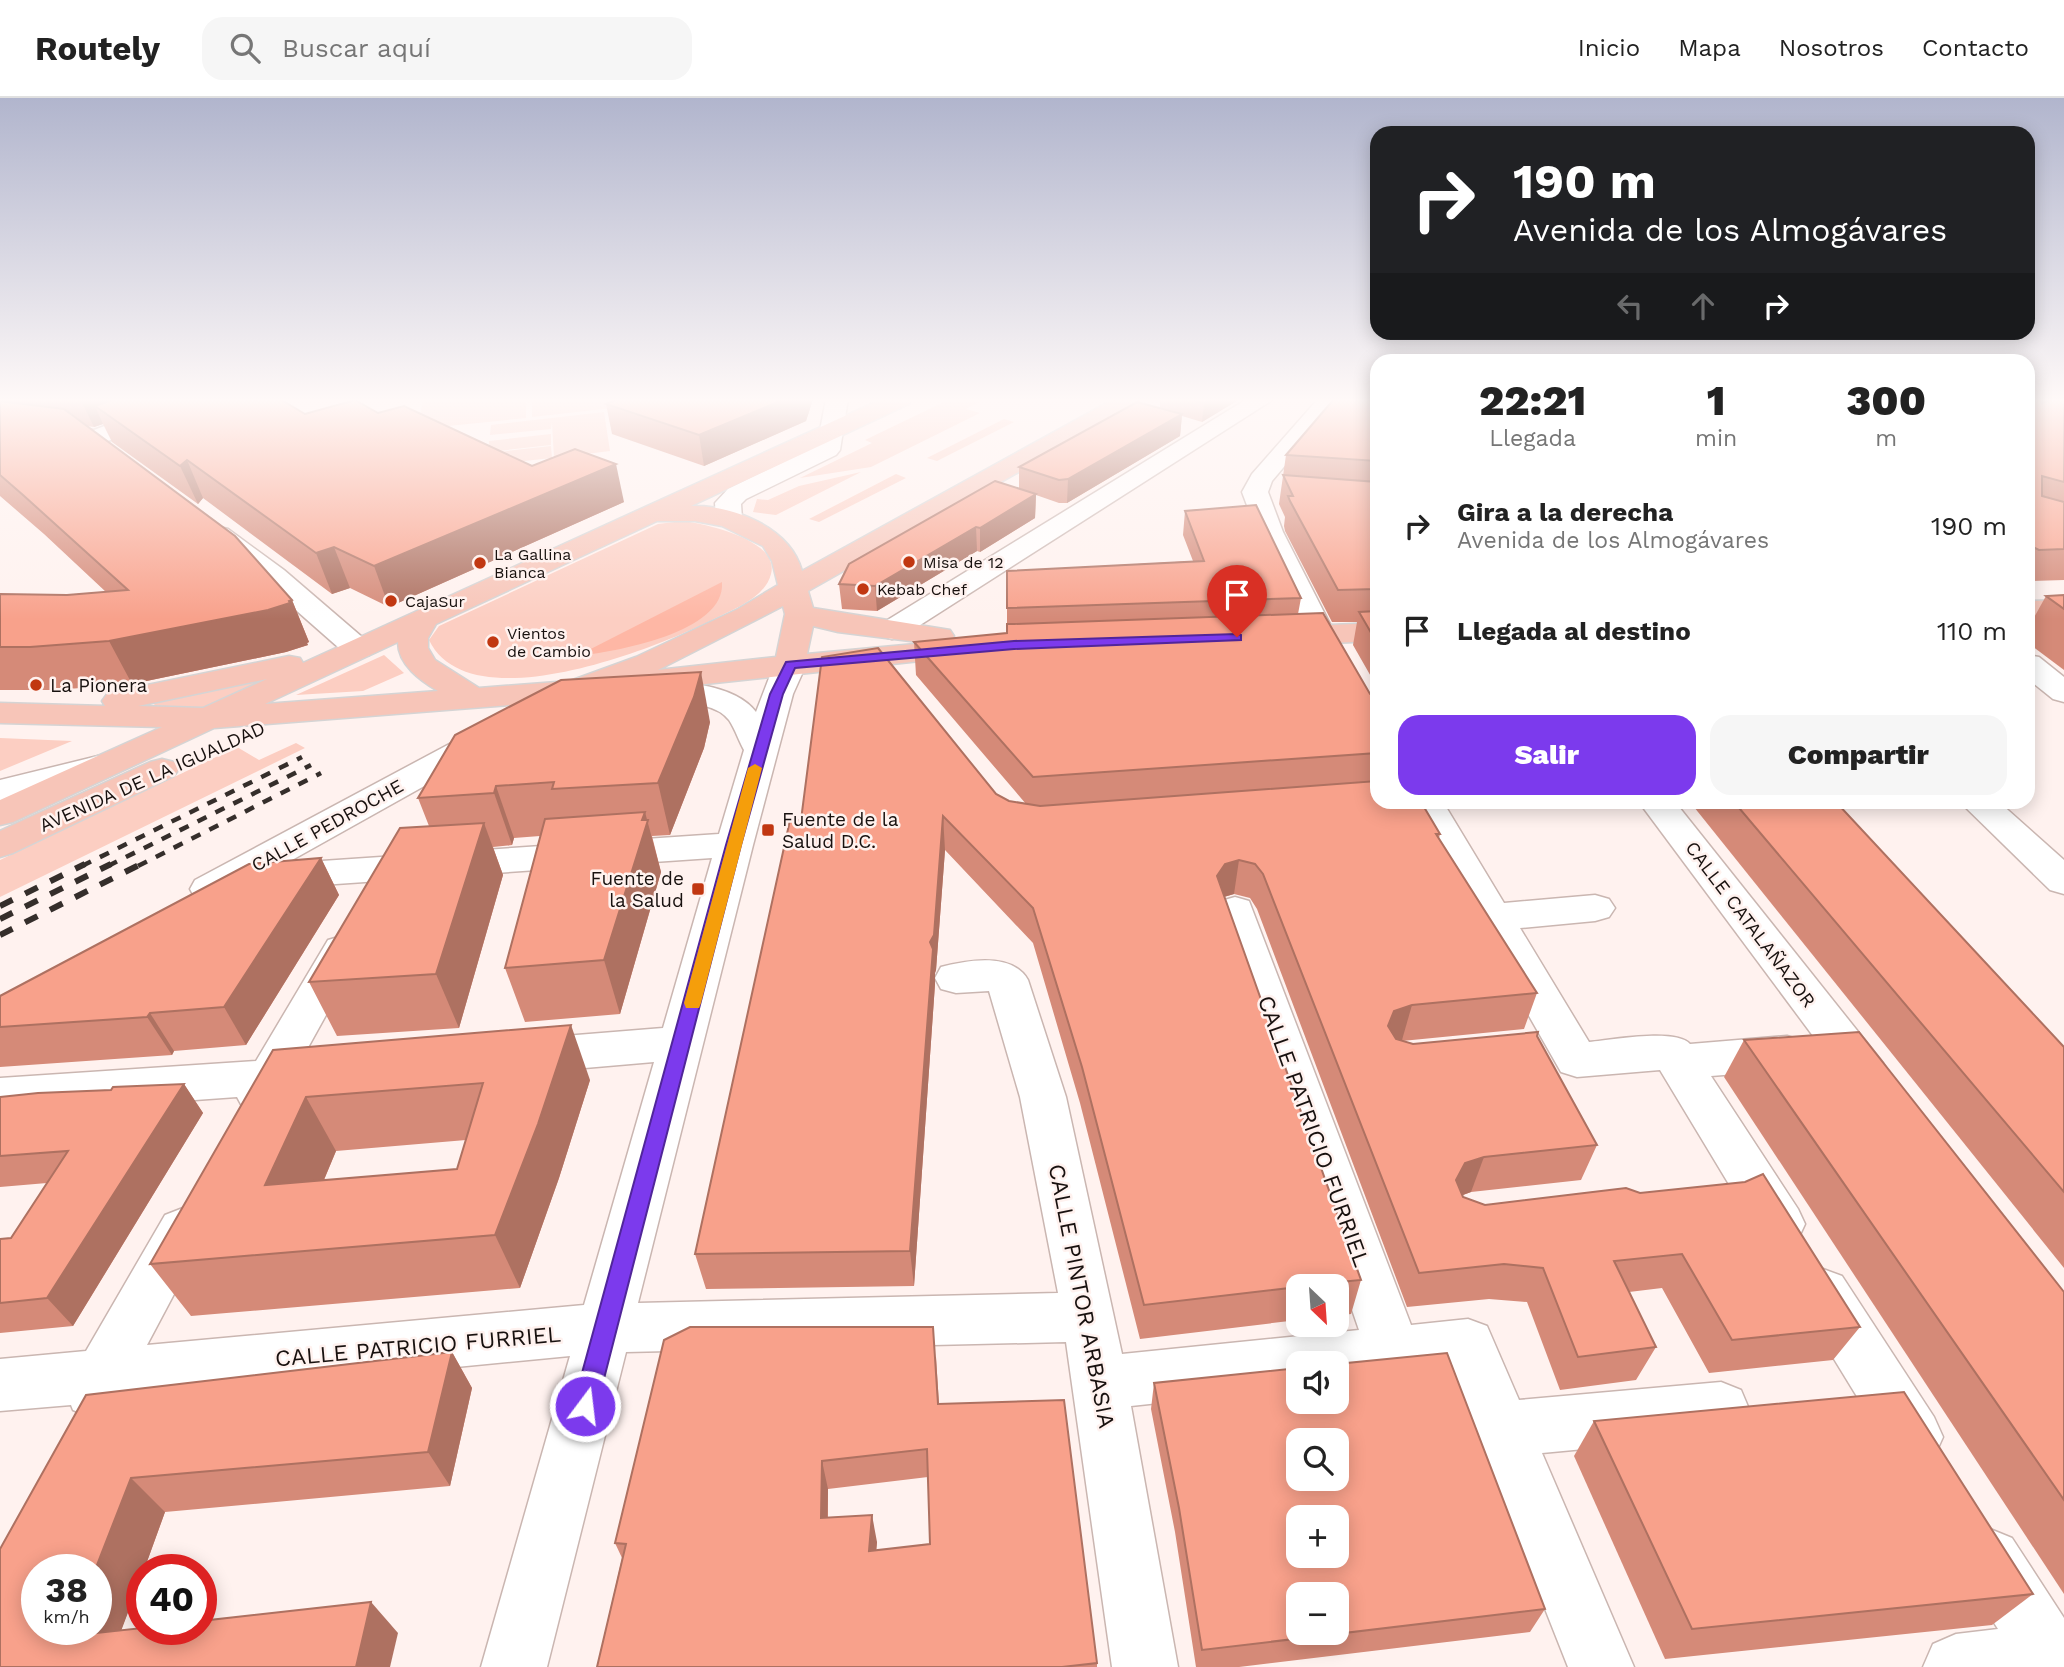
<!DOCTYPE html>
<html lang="es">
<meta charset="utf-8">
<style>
:root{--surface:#fff;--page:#f6f6f6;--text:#222;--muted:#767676;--line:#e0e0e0;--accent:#7c3aed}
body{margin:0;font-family:"Work Sans",sans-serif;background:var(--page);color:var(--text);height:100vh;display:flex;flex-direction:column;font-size:26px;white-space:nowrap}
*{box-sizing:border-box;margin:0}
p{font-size:23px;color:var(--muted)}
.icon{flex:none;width:38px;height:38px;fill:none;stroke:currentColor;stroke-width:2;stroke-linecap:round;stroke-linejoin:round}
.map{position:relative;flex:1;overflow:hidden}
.details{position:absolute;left:1370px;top:256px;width:665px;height:455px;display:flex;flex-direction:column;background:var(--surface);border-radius:21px;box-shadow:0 4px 18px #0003}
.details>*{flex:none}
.guide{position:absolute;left:1370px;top:28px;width:665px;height:214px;border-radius:21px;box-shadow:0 4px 18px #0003;background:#202124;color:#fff;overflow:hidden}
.needle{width:46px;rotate:155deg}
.buttons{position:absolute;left:1286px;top:1176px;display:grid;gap:14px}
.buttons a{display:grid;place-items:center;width:63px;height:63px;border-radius:14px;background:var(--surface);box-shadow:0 4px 18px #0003;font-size:35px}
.speed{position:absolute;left:21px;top:1456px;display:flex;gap:14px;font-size:35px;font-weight:700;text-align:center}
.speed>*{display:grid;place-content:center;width:91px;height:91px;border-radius:50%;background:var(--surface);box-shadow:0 4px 18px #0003;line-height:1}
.speed small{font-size:18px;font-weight:400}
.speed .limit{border:10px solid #d22;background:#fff;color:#111}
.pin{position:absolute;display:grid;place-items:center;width:60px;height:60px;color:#fff;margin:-72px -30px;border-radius:50% 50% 50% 0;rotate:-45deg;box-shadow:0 0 7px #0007}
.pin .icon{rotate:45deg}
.me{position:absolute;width:77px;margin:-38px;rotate:15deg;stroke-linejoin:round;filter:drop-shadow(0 0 5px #0008)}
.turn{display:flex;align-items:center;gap:24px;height:147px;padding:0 28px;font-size:32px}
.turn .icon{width:91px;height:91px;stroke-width:2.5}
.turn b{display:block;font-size:49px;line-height:60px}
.lanes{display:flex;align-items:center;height:66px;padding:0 28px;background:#0003;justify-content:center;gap:35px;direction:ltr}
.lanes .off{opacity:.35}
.eta{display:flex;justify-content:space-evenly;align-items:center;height:119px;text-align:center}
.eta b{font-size:42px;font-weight:800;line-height:49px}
.action{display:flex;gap:14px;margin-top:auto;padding:14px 28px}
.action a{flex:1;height:80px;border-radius:21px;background:var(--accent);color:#fff;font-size:28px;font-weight:800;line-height:80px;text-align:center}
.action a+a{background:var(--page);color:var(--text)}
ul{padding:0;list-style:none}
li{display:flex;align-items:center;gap:21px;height:105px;padding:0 28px}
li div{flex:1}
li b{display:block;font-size:26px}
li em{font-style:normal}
header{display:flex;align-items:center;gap:42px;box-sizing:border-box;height:98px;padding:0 35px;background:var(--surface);border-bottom:2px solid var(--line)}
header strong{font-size:33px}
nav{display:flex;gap:38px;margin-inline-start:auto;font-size:24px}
.search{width:490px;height:63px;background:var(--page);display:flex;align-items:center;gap:18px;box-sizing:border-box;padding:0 24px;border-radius:21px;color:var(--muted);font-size:26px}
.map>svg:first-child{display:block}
.green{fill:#fccec2}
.water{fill:#feb7a5}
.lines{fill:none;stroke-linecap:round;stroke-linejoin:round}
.minor-casing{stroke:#cab6b1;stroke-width:3}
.major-casing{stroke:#d5d4d4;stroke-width:3}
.minor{fill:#fff;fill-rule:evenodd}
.major{fill:#f7c5b8;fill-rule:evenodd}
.rail-far1{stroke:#352e2b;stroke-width:4.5;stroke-dasharray:10 10;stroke-linecap:butt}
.rail{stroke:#352e2b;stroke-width:6;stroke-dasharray:14 14;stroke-linecap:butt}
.wall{fill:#d58a78;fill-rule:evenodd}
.shaded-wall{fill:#ae7161}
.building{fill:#f8a18b;stroke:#ae7161;stroke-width:2;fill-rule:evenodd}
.route{fill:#7c3aed;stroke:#51269a;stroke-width:2}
.slow{fill:#f59e0b}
.poi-dot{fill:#c13711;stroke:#fff2ef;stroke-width:2.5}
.labels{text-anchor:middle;stroke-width:5;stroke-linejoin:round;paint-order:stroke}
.far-poi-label{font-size:16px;fill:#18110f;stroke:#fff2ef;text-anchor:start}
.poi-label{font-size:19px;fill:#18110f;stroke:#fff2ef;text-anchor:start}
.street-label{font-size:19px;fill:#18110f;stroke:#fff2ef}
.near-street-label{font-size:23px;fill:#18110f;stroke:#fff2ef}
</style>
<header>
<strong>Routely</strong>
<div class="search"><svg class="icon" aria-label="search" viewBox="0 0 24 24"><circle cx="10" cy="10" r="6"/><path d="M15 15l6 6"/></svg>Buscar aquí</div>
<nav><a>Inicio</a><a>Mapa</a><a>Nosotros</a><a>Contacto</a></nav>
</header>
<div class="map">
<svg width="2064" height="1569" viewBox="0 0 2064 1569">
<rect width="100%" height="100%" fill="#fff2ef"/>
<g class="green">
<polygon points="423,301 526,301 526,320 418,331"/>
<polygon points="532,301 638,301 639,307 532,319"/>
<polygon points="950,301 984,301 966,311 980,315 871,369 800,380 872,345 865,342"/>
<polygon points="604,314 610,353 554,360 552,325 551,331 490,337 491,327"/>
<polygon points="1004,321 1014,324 937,363 927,360"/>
<polygon points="551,336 551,347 489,354 489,343"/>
<polygon points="551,348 552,360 488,367 489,355"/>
<polygon points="861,374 776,417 753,414 757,401 768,402 799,388"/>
<polygon points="896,376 906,380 819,424 809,421"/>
<path d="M683 423C706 426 780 442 771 476 765 500 734 511 714 521 655 551 469 625 429 542L439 528 658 426Z"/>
<polygon points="384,557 404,575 363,593 296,597"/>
<polygon points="256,582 253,588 207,609 154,609 155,601"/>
<polygon points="0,640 72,643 0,673"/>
<polygon points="296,645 305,650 0,799 0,762 237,649 259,662"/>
</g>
<path class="water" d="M722 484C726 535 613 554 577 558Z"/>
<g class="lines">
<defs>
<g id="minor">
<polygon points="176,301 207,301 204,306 124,339 94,346 0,334 0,320 94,332"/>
<polygon points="826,301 848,301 840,352 836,357 746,401 741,406 742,421 738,427 729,429 720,427 716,421 715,405 728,391 817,348"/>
<polygon points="1247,301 1274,301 903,538 892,541 881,538 877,532 881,526"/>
<polygon points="1318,301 1341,301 1272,383 1268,394 1283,434 1335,536 1331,542 1320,545 1309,542 1305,536 1257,434 1242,394 1252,376"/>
<polygon points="219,429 228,431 284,472 369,545 373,551 369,557 358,560 347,557 264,484 210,443 206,437 210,431"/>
<polygon points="2028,557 2039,559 2064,579 2064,604 2053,601 2028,581"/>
<path d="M790 558 801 560 806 567 793 596 753 747 638 1205 1058 1195 1020 999 989 893 956 895 941 891 935 880 941 869C968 862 1012 854 1028 882L1066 999 1122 1256 1359 1232 1215 812 1221 803 1235 799 1249 803 1411 1227 1468 1221 1487 1228 1519 1302 1721 1284 1741 1292 1749 1311 1741 1330 1721 1338 1542 1355 1634 1569H1568L1451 1273 1337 1285V1265H1298V1290L1131 1308 1178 1569H1112L1066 1244 626 1254 547 1569H481L570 1258 118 1302 113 1312 93 1320 73 1312 71 1307 0 1313V1261L86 1253 165 1117 183 1110 201 1117 208 1132 147 1247 584 1207 654 964 527 975 511 970 505 958 511 946 527 941 663 930 712 760 307 788 277 784 262 778C240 790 220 807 195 800L190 791 195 782 470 635 482 632 494 635 499 642 494 649 292 762 307 764 719 736 744 652C739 643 735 631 729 622 711 599 669 608 644 602L639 595 644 588C675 580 735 586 756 614L774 567 779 560Z"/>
<polygon points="98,658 110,661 115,668 110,675 0,704 0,682"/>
<path d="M1407 704H1443L1504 805 1595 797 1609 801 1615 810 1609 819 1595 823 1520 830 1589 944C1611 942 1676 930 1690 946L1787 938 1803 943 1809 955 1803 967 1787 972 1711 978 1798 1111 1805 1126 1798 1141 1780 1147 1762 1141 1660 972 1577 979 1561 974Z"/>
<polygon points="1639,704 1675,704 1883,965 1890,977 1883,989 1867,994 1851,989"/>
<polygon points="1960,704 1999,704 2064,762 2064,796 2050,792"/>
<polygon points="342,838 356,842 362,852 300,964 305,966 312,978 305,990 283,996 275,1010 259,1015 243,1010 237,999 0,1016 0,980 256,963 328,842"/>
<polygon points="1823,1171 1842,1178 1934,1319 1943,1339 1934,1359 1914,1367 1894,1359 1804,1212 1797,1195 1804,1178"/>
<polygon points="1990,1431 2012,1440 2064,1520 2064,1569 1923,1569 1933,1546 1956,1536 1998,1531 1968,1484 1959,1462 1968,1440"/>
</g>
<g id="major">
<path d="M882 301H912L909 306 691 408C733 407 790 429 802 473L1114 301H1142L1139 306 808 493 813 510 950 532 954 538 950 543 976 545 980 551 976 557 649 592 638 590 635 581 574 602 214 630 13 724 0 727V702L162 629 0 625V605L105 608 102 603 107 596 118 593 289 558 300 560 303 565ZM657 423H695L722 428 763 448 772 463 778 487 738 511 636 559 570 583 479 590 435 562 428 550V540L436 526ZM783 508 785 516 776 559 658 572ZM813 528 838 534 926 545 807 556ZM398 544C398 567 421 583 438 593L265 606ZM267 581 203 610 138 608Z"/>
<polygon points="2064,502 2064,520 2028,521 2028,503"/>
<polygon points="1377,525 1377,543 1284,547 1273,544 1269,538 1273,532 1284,529"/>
<polygon points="162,661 174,664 179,671 174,678 13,755 0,759 0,733 150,664"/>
</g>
</defs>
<use href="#minor" class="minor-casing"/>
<use href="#major" class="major-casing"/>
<use href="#minor" class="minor"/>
<use href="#major" class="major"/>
<g class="rail-far1">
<polyline points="82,768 302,659"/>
<polyline points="108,768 311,667"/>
<polyline points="138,768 321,675"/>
</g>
<g class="rail">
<polyline points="0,808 85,766"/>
<polyline points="0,821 111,766"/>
<polyline points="0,837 141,766"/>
</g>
</g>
<g class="wall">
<polygon points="0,301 280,301 305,316 378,315 532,368 624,404 389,509 350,490 332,496 203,400 198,406 112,344 103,326 94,329 87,328 292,502 309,544 307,545 308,547 286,554 132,586 55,592 0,592 0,496 67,497 106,494 44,436 0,398"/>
<polygon points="618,301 813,301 806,323 704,368 612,336 606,306"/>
<polygon points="1160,301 1240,301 1202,324 1182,318 1180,338 1067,405 1059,405 1036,397 1035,420 980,454 977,453 877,513 842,511 839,486 1019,391 1019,369 1160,310"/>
<polygon points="1377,301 1377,589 1353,547 1357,524 1332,524 1285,433 1284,428 1285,419 1279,406 1286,357"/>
<polygon points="2028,301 2064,301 2064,482 2028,483"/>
<polygon points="1185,413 1301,500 1298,516 1370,596 1377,598 1377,704 1440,736 1439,740 1537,895 1524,931 1402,943 1413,946 1537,938 1597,1047 1581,1082 1471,1094 1463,1097 1463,1099 1485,1107 1626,1090 1860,1229 1833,1262 1709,1275 1662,1190 1629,1194 1656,1249 1636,1282 1560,1292 1527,1204 1489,1201 1407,1209 1257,811 1250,800 1234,796 1224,799 1361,1182 1351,1216 1337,1218 1337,1188 1298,1188 1298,1222 1140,1241 1080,1005 1033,845 945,752 936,872 935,875 935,886 914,1188 706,1191 695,1156 801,722 996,696 1009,703 1026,706 916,577 914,544 1007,535 1007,473 1193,463 1183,437"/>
<polygon points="2064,497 2064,572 2028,545 2028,530 2046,498"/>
<polygon points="710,624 704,650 670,737 652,738 661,774 620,916 525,924 505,870 540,738 514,740 512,747 493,749 503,777 459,930 337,938 309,884 429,728 418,700"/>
<polygon points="1690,704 1836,704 2064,949 2064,1170"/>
<polygon points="321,760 339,797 246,947 174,953 172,957 0,969 0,898"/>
<polygon points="1744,942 2064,1194 2064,1496 1724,979"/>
<path d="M273 952 590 982 559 1080 520 1190 191 1218 150 1166ZM466 1042 457 1071 324 1082 336 1053Z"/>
<polygon points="184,986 203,1015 73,1228 0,1235 0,1141 11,1140 47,1085 0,1089 0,999 111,992"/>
<polygon points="452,1254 472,1290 450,1388 165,1414 144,1472 142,1472 142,1477 121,1532 398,1535 0,1569 86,1297"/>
<path d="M936 1259 939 1306 1097 1565V1569H597L622 1460 615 1445ZM928 1379 930 1446 876 1453 877 1444 828 1420V1391Z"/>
<polygon points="1154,1285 1545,1511 1530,1534 1239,1569 1196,1569 1175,1434 1151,1311"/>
<polygon points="1594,1323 2033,1496 1992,1527 1665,1561 1574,1358"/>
</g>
<g class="shaded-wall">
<polygon points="80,301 168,301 95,308 103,326 94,329"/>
<polygon points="785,301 813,301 806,323 704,368 699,337"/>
<polygon points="1211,301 1240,301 1202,324 1204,305"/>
<polygon points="1182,316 1180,338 1067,405 1068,381"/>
<polygon points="187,362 203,400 198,406 180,368"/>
<polygon points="616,366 624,404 389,509 374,468"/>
<polygon points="1036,396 1035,420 980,454 980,430"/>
<polygon points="976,429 977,453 877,513 875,488"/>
<polygon points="334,449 350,490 332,496 316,455"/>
<polygon points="292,502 309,544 307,545 308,547 286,554 132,586 109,543"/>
<polygon points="701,574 710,624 704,650 670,737 658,685"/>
<polygon points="496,688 514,740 512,747 494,695"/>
<polygon points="645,714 661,774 620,916 604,862 642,722"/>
<polygon points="943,718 945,752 936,872 935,875 935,886 914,1188 910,1153 930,844"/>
<polygon points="484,725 503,777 459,930 436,876"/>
<polygon points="321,760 339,797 246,947 224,909"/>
<polygon points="1239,762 1234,796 1220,800 1217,778 1225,766"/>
<polygon points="1412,907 1402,942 1385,949 1388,928 1394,913"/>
<polygon points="150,915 174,953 172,957 147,919"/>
<polygon points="571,927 590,982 559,1080 520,1190 495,1137"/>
<polygon points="184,986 203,1015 73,1228 47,1200"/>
<polygon points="306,999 336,1053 299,1141 265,1087"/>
<polygon points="1484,1059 1471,1094 1452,1101 1456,1082 1465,1065"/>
<polygon points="452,1254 472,1290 450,1388 428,1354"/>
<polygon points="822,1363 828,1391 827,1447 821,1420"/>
<polygon points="131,1380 165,1414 144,1472 142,1472 142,1477 108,1568 68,1538 71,1531 96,1531 96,1472 95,1472"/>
<polygon points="872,1417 877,1444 874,1480 869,1453"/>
<polygon points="371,1504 398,1535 390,1569 356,1569"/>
</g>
<g class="building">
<polygon points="114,301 280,301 305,316 355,302 378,315 404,308 532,368 575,351 616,366 374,468 334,449 316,455 187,362 180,368 95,308"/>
<polygon points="618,301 785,301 699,337 606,306"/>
<polygon points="1188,301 1211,301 1204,305"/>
<polygon points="1334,301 1377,301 1377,363 1286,357"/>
<polygon points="2028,301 2041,301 2042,305 2051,301 2064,301 2064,384 2042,378 2042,398 2064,404 2064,451 2039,452 2035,450 2028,450"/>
<polygon points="0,303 64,311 235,438 292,502 289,503 290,505 268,512 109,543 30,549 0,549 0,496 67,497 128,492 23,397 0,377"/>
<polygon points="1137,304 1182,316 1068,381 1059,382 1019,369"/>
<polygon points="1283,377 1377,384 1377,491 1338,492 1290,403 1288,398 1293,398"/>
<polygon points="995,383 1036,396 980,430 976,429 875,488 839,486 849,466"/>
<polygon points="1256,407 1301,500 1007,510 1007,473 1204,463 1185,413"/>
<polygon points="2064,497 2064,511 2046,498"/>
<polygon points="1377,513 1377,545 1359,514"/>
<polygon points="1323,515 1370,596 1377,598 1377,655 1033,679 914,544 1007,535 1007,526 1014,526"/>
<polygon points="878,550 996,696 1009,703 1040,708 1377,683 1377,704 1421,704 1440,736 1436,736 1537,895 1412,907 1394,913 1388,928 1396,941 1413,946 1538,934 1537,938 1597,1047 1484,1059 1465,1065 1456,1082 1463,1099 1485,1107 1626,1090 1640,1095 1745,1084 1763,1076 1860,1229 1732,1242 1682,1156 1614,1163 1656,1249 1578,1259 1543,1170 1504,1166 1419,1175 1263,776 1255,766 1239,762 1225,766 1217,778 1361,1182 1298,1188 1298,1189 1144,1207 1082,969 1033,810 943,718 934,837 930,844 933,851 910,1153 695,1156 790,722 801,722 822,559"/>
<polygon points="701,574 694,599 658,685 552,691 554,684 496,688 494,695 418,700 455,637 561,582"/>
<polygon points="1734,704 1836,704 2064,949 2064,1094"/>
<polygon points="645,714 642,722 648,722 604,862 505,870 545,721"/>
<polygon points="484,725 436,876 309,884 400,730"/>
<polygon points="321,760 224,909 150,915 147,919 0,929 0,898 249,766"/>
<path d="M571 927 538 1026 495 1137 150 1166 273 952ZM483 985 457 1071 265 1087 306 999Z"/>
<polygon points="1859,934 2064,1194 2064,1402 1744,942"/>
<polygon points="184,986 47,1200 0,1205 0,1141 11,1140 68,1053 0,1058 0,999 38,995 111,992 113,989"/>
<path d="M690 1229H933L938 1306 1064 1302 1097 1565 1062 1569H597L626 1446 615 1445 664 1242ZM927 1351 930 1446 869 1453 872 1417 821 1420 822 1363Z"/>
<polygon points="452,1254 428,1354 131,1380 95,1472 37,1472 37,1531 71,1531 68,1538 142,1530 142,1531 201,1531 201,1523 371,1504 356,1569 0,1569 0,1451 86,1297"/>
<path d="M1447 1255 1545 1511 1202 1552 1179 1410 1154 1285 1298 1270V1304H1337V1266ZM1298 1342H1337V1381H1298ZM1298 1419H1337V1458H1298ZM1298 1496H1337V1535H1298Z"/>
<polygon points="1904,1294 2033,1496 1692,1531 1594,1323"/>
</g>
<linearGradient id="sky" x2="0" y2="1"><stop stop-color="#b1b5cd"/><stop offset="0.58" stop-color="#fff9f8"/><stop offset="1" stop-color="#fff9f8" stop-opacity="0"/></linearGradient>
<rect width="2064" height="521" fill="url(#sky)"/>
<polygon class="route" points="1237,536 1241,537 1241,542 1014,551 795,570 783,596 741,747 597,1308 593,1316 585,1320 577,1316 573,1308 726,747 770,596 786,564 1014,543"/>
<polygon class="slow" points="755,666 762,670 701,905 699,910 686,910 684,905 748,670"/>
<g class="poi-dot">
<circle cx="909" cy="464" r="7"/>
<circle cx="480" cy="465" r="7"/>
<circle cx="863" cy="491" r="7"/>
<circle cx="391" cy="503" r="7"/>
<circle cx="493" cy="544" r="7"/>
<circle cx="36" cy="587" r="7"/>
<rect x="761" y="725" width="14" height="14" rx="3.5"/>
<rect x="691" y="784" width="14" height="14" rx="3.5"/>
</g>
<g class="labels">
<g class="far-poi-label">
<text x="494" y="462">La Gallina<tspan x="494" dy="18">Bianca</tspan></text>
<text x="923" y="470">Misa de 12</text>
<text x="877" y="497">Kebab Chef</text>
<text x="405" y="509">CajaSur</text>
<text x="507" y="541">Vientos<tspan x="507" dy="18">de Cambio</tspan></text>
</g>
<g class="poi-label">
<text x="50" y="594">La Pionera</text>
<text x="782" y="728">Fuente de la<tspan x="782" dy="22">Salud D.C.</tspan></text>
<text x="684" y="787" text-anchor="end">Fuente de<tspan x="684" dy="22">la Salud</tspan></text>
</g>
<g class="street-label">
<text transform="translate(152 678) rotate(-24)" y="7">AVENIDA DE LA IGUALDAD</text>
<text transform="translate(327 727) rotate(-29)" y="7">CALLE PEDROCHE</text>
<text transform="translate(1751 826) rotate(53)" y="7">CALLE CATALAÑAZOR</text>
</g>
<g class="near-street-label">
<text transform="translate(1314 1033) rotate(70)" y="8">CALLE PATRICIO FURRIEL</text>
<text transform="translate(1082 1198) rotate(79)" y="8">CALLE PINTOR ARBASIA</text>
<text transform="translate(418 1248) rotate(-5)" y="8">CALLE PATRICIO FURRIEL</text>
</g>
</g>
</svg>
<div class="buttons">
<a><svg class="needle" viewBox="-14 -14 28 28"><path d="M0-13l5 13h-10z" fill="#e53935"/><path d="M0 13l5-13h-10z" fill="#767676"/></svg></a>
<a><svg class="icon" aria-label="sound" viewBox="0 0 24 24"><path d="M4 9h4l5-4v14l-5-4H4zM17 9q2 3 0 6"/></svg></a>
<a><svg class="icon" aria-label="search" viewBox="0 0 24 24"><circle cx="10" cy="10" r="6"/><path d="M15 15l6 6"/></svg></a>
<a>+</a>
<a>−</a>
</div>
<div class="speed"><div>38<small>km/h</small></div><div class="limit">40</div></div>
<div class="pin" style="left:1237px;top:539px;background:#d93025"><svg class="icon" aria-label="arrive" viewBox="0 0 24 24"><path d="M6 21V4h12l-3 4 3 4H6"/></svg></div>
<svg class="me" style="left:585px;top:1308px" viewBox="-20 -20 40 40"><circle r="17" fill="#7c3aed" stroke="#fff" stroke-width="3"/><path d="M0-11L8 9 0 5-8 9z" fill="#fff"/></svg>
<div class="guide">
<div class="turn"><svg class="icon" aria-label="right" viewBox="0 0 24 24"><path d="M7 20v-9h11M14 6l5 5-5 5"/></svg><div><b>190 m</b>Avenida de los Almogávares</div></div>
<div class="lanes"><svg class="icon off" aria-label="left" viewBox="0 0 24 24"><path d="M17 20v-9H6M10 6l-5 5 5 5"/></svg><svg class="icon off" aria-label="ahead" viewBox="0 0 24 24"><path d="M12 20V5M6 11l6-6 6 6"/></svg><svg class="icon" aria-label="right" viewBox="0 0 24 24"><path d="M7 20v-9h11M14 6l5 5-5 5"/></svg></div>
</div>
<section class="details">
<div class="eta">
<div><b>22:21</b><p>Llegada</p></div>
<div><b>1</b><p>min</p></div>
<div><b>300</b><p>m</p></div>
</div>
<ul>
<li><svg class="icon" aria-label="right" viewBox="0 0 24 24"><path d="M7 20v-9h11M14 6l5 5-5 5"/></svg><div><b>Gira a la derecha</b><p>Avenida de los Almogávares</p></div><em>190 m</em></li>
<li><svg class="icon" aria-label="arrive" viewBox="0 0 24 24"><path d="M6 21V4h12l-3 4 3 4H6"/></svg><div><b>Llegada al destino</b></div><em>110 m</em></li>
</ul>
<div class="action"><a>Salir</a><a>Compartir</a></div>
</section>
</div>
